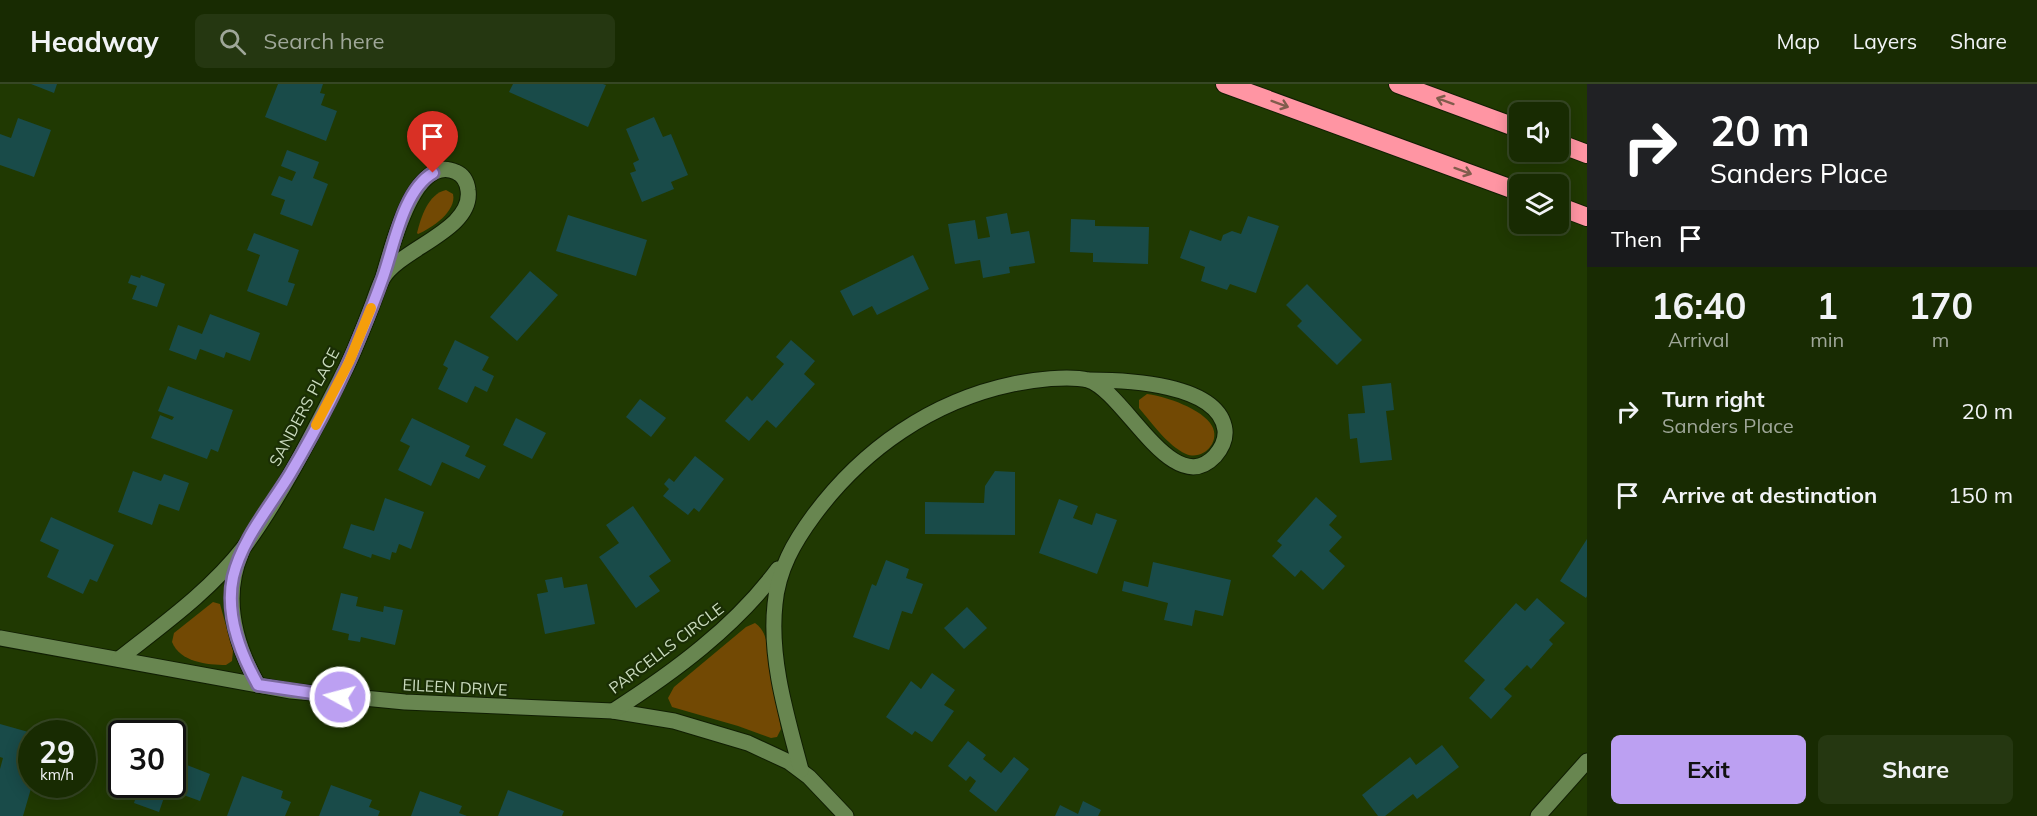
<!DOCTYPE html>
<style>
:root{--surface:#182b02;--page:#253711;--text:#f1f3f6;--muted:#9fa799;--line:#364724;--accent:#bca0f2}
body{margin:0;font-family:Mulish,sans-serif;background:var(--page);color:var(--text);height:100vh;display:flex;flex-direction:column;font-size:22px;white-space:nowrap}
*{box-sizing:border-box;margin:0}
p{font-size:20px;color:var(--muted)}
.icon{flex:none;width:33px;height:33px;fill:none;stroke:currentColor;stroke-width:2;stroke-linecap:round;stroke-linejoin:round}
.map{position:relative;flex:1;overflow:hidden}
.details{display:flex;flex-direction:column;background:var(--surface);width:450px}
.details>*{flex:none}
.banner{background:#202124;color:#fff;overflow:hidden}
.buttons{position:absolute;left:1509px;top:18px;display:grid;gap:12px}
.buttons a{display:grid;place-items:center;width:60px;height:60px;border-radius:9px;background:var(--surface);box-shadow:0 3px 15px #0003,0 0 0 2px var(--line);font-size:30px}
.speed{position:absolute;left:18px;top:636px;display:flex;gap:12px;font-size:30px;font-weight:700;text-align:center}
.speed>*{display:grid;place-content:center;width:78px;height:78px;border-radius:50%;background:var(--surface);box-shadow:0 3px 15px #0003,0 0 0 2px var(--line);line-height:1}
.speed small{font-size:15px;font-weight:400}
.speed .limit{border:3px solid #111;border-radius:9px;background:#fff;color:#111}
.pin{position:absolute;display:grid;place-items:center;width:51px;height:51px;color:#fff;margin:-62px -26px;border-radius:50% 50% 50% 0;rotate:-45deg;box-shadow:0 0 6px #0007}
.pin .icon{rotate:45deg}
.me{position:absolute;width:66px;margin:-33px;rotate:277deg;stroke-linejoin:round;filter:drop-shadow(0 0 4px #0008)}
.turn{display:flex;align-items:center;gap:21px;height:126px;padding:0 24px;font-size:27px}
.turn .icon{width:78px;height:78px;stroke-width:2.5}
.turn b{display:block;font-size:42px;line-height:51px}
.then{display:flex;align-items:center;height:57px;padding:0 24px;background:#0003;gap:12px;font-size:22px}
.eta{display:flex;justify-content:space-evenly;align-items:center;height:102px;text-align:center}
.eta b{font-size:36px;font-weight:700;line-height:42px}
.primary-button{display:flex;gap:12px;margin-top:auto;padding:12px 24px}
.primary-button a{flex:1;height:69px;border-radius:9px;background:var(--accent);color:#111;font-size:24px;font-weight:700;line-height:69px;text-align:center}
.primary-button a+a{background:var(--page);color:var(--text)}
ul{padding:0;list-style:none}
li{display:flex;align-items:center;gap:18px;height:84px;padding:0 24px}
li div{flex:1}
li b{display:block;font-size:22px}
li em{font-style:normal}
header{display:flex;align-items:center;gap:36px;box-sizing:border-box;height:84px;padding:0 30px;background:var(--surface);border-bottom:2px solid var(--line)}
header strong{font-size:28px}
nav{display:flex;gap:33px;margin-inline-start:auto;font-size:21px}
.search{width:420px;height:54px;background:var(--page);display:flex;align-items:center;gap:15px;box-sizing:border-box;padding:0 21px;border-radius:9px;color:var(--muted);font-size:22px}
main{display:flex;flex:1;min-height:0}
.map>svg:first-child{display:block}
.green{fill:#724904}
.building{fill:#194b49}
.lines{fill:none;stroke-linecap:round;stroke-linejoin:round}
.minor-casing{stroke:#101e03;stroke-width:17}
.highway-casing{stroke:#101e03;stroke-width:20}
.minor{stroke:#688650;stroke-width:15}
.highway{stroke:#ff95a3;stroke-width:18}
.oneway{stroke:#815c4c}
.route-casing{stroke:#7a689d;stroke-width:15}
.route{stroke:#bca0f2;stroke-width:10}
.slow{stroke:#f59e0b;stroke-width:10}
.labels{text-anchor:middle;stroke-width:4.5;stroke-linejoin:round;paint-order:stroke}
.street-label{font-size:16px;fill:#cadbbe;stroke:#1a2e05}
</style>
<header>
<strong>Headway</strong>
<div class="search"><svg class="icon" aria-label="search" viewBox="0 0 24 24"><circle cx="10" cy="10" r="6"/><path d="M15 15l6 6"/></svg>Search here</div>
<nav><a>Map</a><a>Layers</a><a>Share</a></nav>
</header>
<main>
<div class="map">
<svg width="1587" height="732" viewBox="0 0 1587 732">
<rect width="100%" height="100%" fill="#203902"/>
<g class="green">
<path d="M446 106 453 110C457 127 432 144 418 150L417 149C421 133 428 110 446 106Z"/>
<path d="M1147 310C1165 312 1203 325 1212 342 1221 358 1203 377 1186 370 1167 361 1152 339 1139 324V316Z"/>
<path d="M213 518 220 520 233 567 232 577 226 581C207 581 180 578 172 558L174 549Z"/>
<path d="M755 539C763 545 765 551 767 560L781 645 777 653 771 654 738 642 672 623 668 614 674 603 746 543Z"/>
</g>
<g class="building">
<polygon points="31,0 57,0 54,9"/>
<polygon points="278,0 323,0 320,9 325,10 321,21 337,27 326,57 265,33"/>
<polygon points="513,0 603,0 606,1 588,43 509,8"/>
<polygon points="654,33 663,53 671,50 688,91 671,98 674,105 642,118 630,89 636,87 633,79 639,76 626,45"/>
<polygon points="18,34 51,46 34,93 0,81 0,50 11,54"/>
<polygon points="287,66 319,78 313,94 328,100 312,142 280,130 285,116 271,111 279,92 292,97 296,88 281,82"/>
<polygon points="1007,129 1011,150 1029,147 1035,179 1009,183 1010,189 983,194 980,176 955,180 948,140 975,136 978,155 990,153 986,133"/>
<polygon points="568,131 647,156 636,192 556,167"/>
<polygon points="1248,132 1279,142 1256,209 1230,200 1227,206 1201,197 1205,183 1180,174 1190,146 1221,157 1223,151 1232,147 1241,150"/>
<polygon points="1071,135 1095,136 1095,142 1149,143 1148,180 1093,178 1093,169 1070,168"/>
<polygon points="254,149 299,166 288,198 295,200 287,222 247,207 260,171 247,166"/>
<polygon points="913,171 929,205 877,231 872,222 853,232 840,207"/>
<polygon points="530,187 558,211 517,257 490,233"/>
<polygon points="131,191 140,194 141,191 165,200 157,223 132,215 137,202 128,199"/>
<polygon points="1307,200 1362,256 1337,281 1297,242 1302,237 1286,221"/>
<polygon points="210,230 260,249 250,277 226,268 224,274 200,265 196,276 169,266 178,241 202,250"/>
<polygon points="455,256 489,273 482,286 494,292 487,308 475,302 467,319 438,305 448,284 443,281"/>
<polygon points="791,256 815,277 804,290 815,300 776,344 767,336 749,357 725,337 747,312 752,317 784,280 776,273"/>
<polygon points="1391,299 1394,326 1386,327 1392,376 1360,379 1357,354 1350,355 1348,330 1365,329 1362,302"/>
<polygon points="168,302 233,326 218,368 211,365 207,375 151,354 160,331 172,336 174,333 158,327"/>
<polygon points="640,315 666,334 651,353 626,333"/>
<polygon points="412,334 470,362 465,372 486,382 479,395 442,378 431,402 398,386 410,362 400,357"/>
<polygon points="516,334 546,349 532,375 503,361"/>
<polygon points="695,372 724,395 699,428 694,424 688,431 663,412 669,405 664,400 669,394 674,398"/>
<polygon points="133,387 161,397 164,390 189,399 179,427 159,420 152,441 118,428"/>
<polygon points="995,387 1015,388 1015,451 925,450 925,418 984,419 985,402"/>
<polygon points="1316,413 1337,432 1329,441 1342,453 1329,467 1345,482 1323,506 1301,486 1295,493 1272,472 1282,461 1277,457"/>
<polygon points="385,414 424,428 411,465 399,460 396,469 392,468 390,476 372,470 371,474 343,464 351,440 374,447"/>
<polygon points="1059,415 1078,422 1073,434 1092,441 1096,429 1117,436 1097,490 1039,469"/>
<polygon points="633,422 671,477 649,492 660,507 636,524 599,473 619,459 606,441"/>
<polygon points="51,433 114,461 97,498 90,495 83,510 47,493 59,466 40,457"/>
<polygon points="1587,455 1587,512 1586,514 1560,497"/>
<polygon points="886,476 909,485 906,494 923,500 912,530 902,527 889,566 853,553 872,500 876,502"/>
<polygon points="1153,478 1231,496 1223,532 1195,526 1192,542 1164,536 1168,519 1122,507 1124,497 1148,503"/>
<polygon points="562,493 564,504 587,500 595,540 545,550 537,510 548,508 545,496"/>
<polygon points="341,509 358,513 356,522 383,528 384,522 403,526 395,561 361,553 360,558 348,556 349,550 332,546"/>
<polygon points="1537,514 1565,539 1549,556 1553,560 1531,585 1527,581 1504,605 1512,612 1491,635 1469,614 1485,596 1464,577 1516,519 1525,527"/>
<polygon points="967,523 987,544 964,565 944,544"/>
<polygon points="932,589 955,606 944,621 954,627 932,658 915,647 912,651 886,633 911,597 921,605"/>
<polygon points="0,640 32,649 32,701 23,732 0,732 0,685 3,674 0,673"/>
<polygon points="968,657 986,671 983,675 1001,689 1014,673 1029,685 996,728 969,707 976,697 970,692 966,697 948,682"/>
<polygon points="1442,661 1459,683 1417,715 1413,710 1385,732 1378,732 1362,711 1410,673 1416,681"/>
<polygon points="174,676 210,690 200,717 167,705 159,728 134,719 140,700 172,700"/>
<polygon points="242,692 283,707 281,714 291,718 285,732 227,732"/>
<polygon points="331,701 372,716 369,723 380,727 378,732 319,732"/>
<polygon points="508,706 564,727 562,732 498,732"/>
<polygon points="420,707 462,722 459,729 467,732 411,732"/>
<polygon points="1083,717 1101,726 1098,732 1055,732 1060,721 1078,730"/>
</g>
<g class="lines">
<defs>
<g id="minor">
<path d="M241 470C222 515 235 560 258 601"/>
<polyline points="0,554 291,607 405,618 613,627 674,637 748,659 789,678 809,693 846,732"/>
<path d="M119 575C162 541 210 507 244 463 283 410 317 341 347 282 357 261 365 240 373 219 376 211 379 201 383 194 401 164 474 146 468 106 467 98 463 91 456 88 414 68 391 167 383 193"/>
<path d="M613 627C674 588 735 543 778 485"/>
<path d="M801 686C787 633 769 575 775 520 778 486 794 458 814 431 863 365 932 317 1013 300 1033 296 1068 291 1088 296 1125 307 1172 417 1215 372 1221 365 1226 356 1225 346 1219 299 1124 296 1089 296"/>
<polyline points="1538,732 1587,677"/>
</g>
<g id="highway">
<polyline points="1225,0 1520,108"/>
<polyline points="1398,0 1520,45"/>
<polyline points="1558,59 1587,70"/>
<polyline points="1558,122 1587,133"/>
</g>
</defs>
<use href="#minor" class="minor-casing"/>
<use href="#highway" class="highway-casing"/>
<use href="#minor" class="minor"/>
<use href="#highway" class="highway"/>
</g>
<defs><path id="oneway-shaft" d="M-6 0H5M1.5-3L5.5 0L1.5 3" fill="none" stroke-width="1.6" stroke-linecap="round" stroke-linejoin="round" transform="scale(1.5)"/></defs>
<g class="oneway">
<use href="#oneway-shaft" transform="translate(1445 17) rotate(-160)"/>
<use href="#oneway-shaft" transform="translate(1280 20) rotate(20)"/>
<use href="#oneway-shaft" transform="translate(1463 87) rotate(20)"/>
</g>
<g class="lines">
<defs>
<path id="route" d="M340 613 258 601C240 569 225 530 233 493 242 455 270 423 290 390 316 346 341 299 360 252 368 233 376 213 383 193 394 162 403 106 433 89"/>
</defs>
<use href="#route" class="route-casing"/>
<use href="#route" class="route"/>
<polyline class="slow" points="316,341 349,278 371,224"/>
</g>
<g class="labels">
<g class="street-label">
<text transform="translate(304 323) rotate(-62)" y="6">SANDERS PLACE</text>
<text transform="translate(666 564) rotate(-37)" y="6">PARCELLS CIRCLE</text>
<text transform="translate(455 603) rotate(3)" y="6">EILEEN DRIVE</text>
</g>
</g>
</svg>
<div class="buttons">
<a><svg class="icon" aria-label="sound" viewBox="0 0 24 24"><path d="M4 9h4l5-4v14l-5-4H4zM17 9q2 3 0 6"/></svg></a>
<a><svg class="icon" aria-label="layers" viewBox="0 0 24 24"><path d="M12 4l9 5-9 5-9-5zM3 14l9 5 9-5"/></svg></a>
</div>
<div class="speed"><div>29<small>km/h</small></div><div class="limit">30</div></div>
<div class="pin" style="left:433px;top:89px;background:#d93025"><svg class="icon" aria-label="arrive" viewBox="0 0 24 24"><path d="M6 21V4h12l-3 4 3 4H6"/></svg></div>
<svg class="me" style="left:340px;top:613px" viewBox="-20 -20 40 40"><circle r="17" fill="#bca0f2" stroke="#fff" stroke-width="3"/><path d="M0-11L8 9 0 5-8 9z" fill="#fff"/></svg>
</div>
<section class="details">
<div class="banner">
<div class="turn"><svg class="icon" aria-label="right" viewBox="0 0 24 24"><path d="M7 20v-9h11M14 6l5 5-5 5"/></svg><div><b>20 m</b>Sanders Place</div></div>
<div class="then">Then<svg class="icon" aria-label="arrive" viewBox="0 0 24 24"><path d="M6 21V4h12l-3 4 3 4H6"/></svg></div>
</div>
<div class="eta">
<div><b>16:40</b><p>Arrival</p></div>
<div><b>1</b><p>min</p></div>
<div><b>170</b><p>m</p></div>
</div>
<ul>
<li><svg class="icon" aria-label="right" viewBox="0 0 24 24"><path d="M7 20v-9h11M14 6l5 5-5 5"/></svg><div><b>Turn right</b><p>Sanders Place</p></div><em>20 m</em></li>
<li><svg class="icon" aria-label="arrive" viewBox="0 0 24 24"><path d="M6 21V4h12l-3 4 3 4H6"/></svg><div><b>Arrive at destination</b></div><em>150 m</em></li>
</ul>
<div class="primary-button"><a>Exit</a><a>Share</a></div>
</section>
</main>
